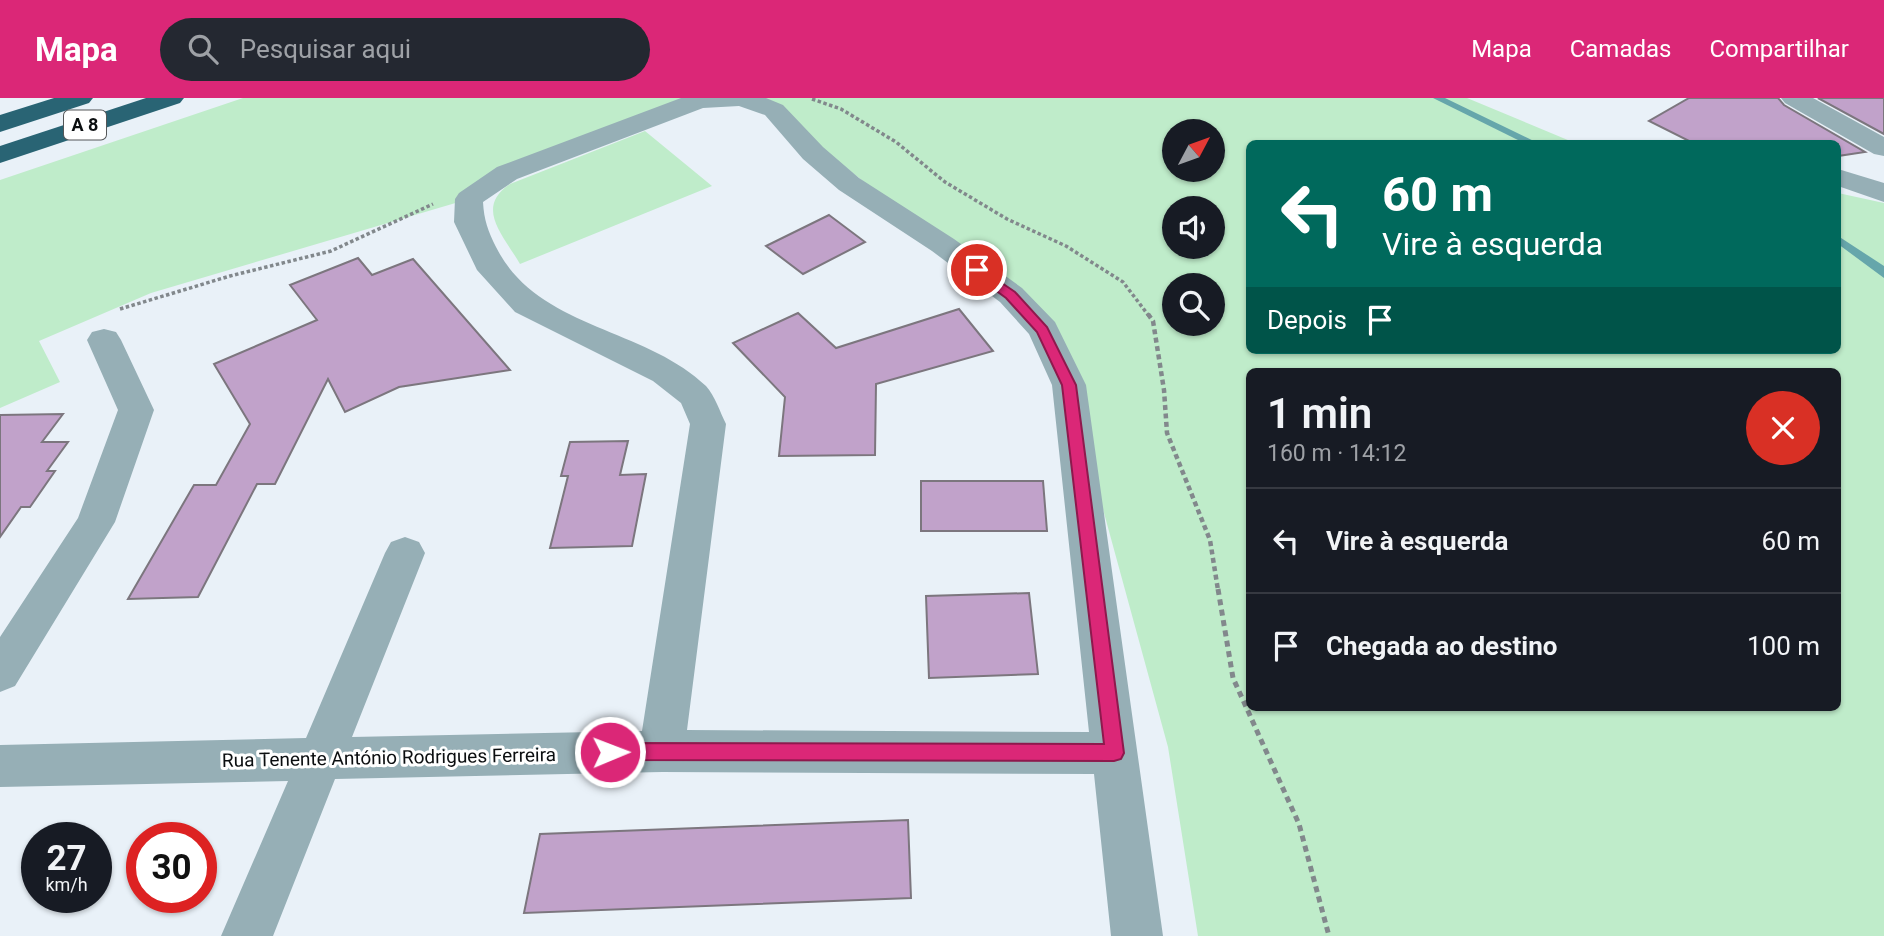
<!DOCTYPE html>
<html lang="pt">
<meta charset="utf-8">
<style>
:root{--surface:#171b24;--page:#242831;--text:#f1f3f6;--muted:#9ea1a6;--line:#363941;--accent:#db2777}
body{margin:0;font-family:Roboto,sans-serif;background:var(--page);color:var(--text);height:100vh;display:flex;flex-direction:column;font-size:26px;white-space:nowrap}
*{box-sizing:border-box;margin:0}
p{font-size:23px;color:var(--muted)}
.icon{flex:none;width:38px;height:38px;fill:none;stroke:currentColor;stroke-width:2;stroke-linecap:round;stroke-linejoin:round}
.map{position:relative;flex:1;overflow:hidden}
.panel{position:absolute;left:1246px;top:270px;width:595px;height:343px;display:flex;flex-direction:column;background:var(--surface);border-radius:10px;box-shadow:0 2px 5px #0004}
.panel>*{flex:none}
.guide{position:absolute;left:1246px;top:42px;width:595px;height:214px;border-radius:10px;box-shadow:0 2px 5px #0004;background:#00695c;color:#fff;overflow:hidden}
.needle{width:46px;rotate:49deg}
.controls{position:absolute;left:1162px;top:21px;display:grid;gap:14px}
.controls a{display:grid;place-items:center;width:63px;height:63px;border-radius:50%;background:var(--surface);box-shadow:0 2px 5px #0004;font-size:35px}
.speed{position:absolute;left:21px;top:724px;display:flex;gap:14px;font-size:35px;font-weight:700;text-align:center}
.speed>*{display:grid;place-content:center;width:91px;height:91px;border-radius:50%;background:var(--surface);box-shadow:0 2px 5px #0004;line-height:1}
.speed small{font-size:18px;font-weight:400}
.speed .limit{border:10px solid #d22;background:#fff;color:#111}
.pin{position:absolute;display:grid;place-items:center;width:60px;height:60px;color:#fff;margin:-30px;border:4px solid #fff;border-radius:50%;box-shadow:0 2px 7px #0007}
.me{position:absolute;width:77px;margin:-38px;rotate:89deg;stroke-linejoin:round;filter:drop-shadow(0 0 5px #0008)}
.turn{display:flex;align-items:center;gap:24px;height:147px;padding:0 21px;font-size:32px}
.turn .icon{width:91px;height:91px;stroke-width:2.5}
.turn b{display:block;font-size:49px;line-height:60px}
.then{display:flex;align-items:center;height:66px;padding:0 21px;background:#0003;gap:14px;font-size:26px}
.round{display:grid;place-items:center;flex:none;width:74px;height:74px;border-radius:37px;background:var(--page)}
.overview{display:flex;align-items:center;justify-content:space-between;height:119px;padding:0 21px}
h1{font-size:42px;font-weight:600;line-height:52px}
ul{padding:0;list-style:none}
li{display:flex;align-items:center;gap:21px;height:105px;padding:0 21px;border-top:2px solid var(--line)}
li div{flex:1}
li b{display:block;font-size:26px}
li em{font-style:normal}
header{display:flex;align-items:center;gap:42px;box-sizing:border-box;height:98px;padding:0 35px;background:var(--accent);color:#fff}
header strong{font-size:33px}
nav{display:flex;gap:38px;margin-inline-start:auto;font-size:24px}
.search{width:490px;height:63px;background:var(--page);display:flex;align-items:center;gap:18px;box-sizing:border-box;padding:0 24px;border-radius:38px;color:var(--muted);font-size:26px}
.map>svg:first-child{display:block}
.green{fill:#bfecca;fill-rule:evenodd}
.lines{fill:none;stroke-linecap:round;stroke-linejoin:round}
.stream{fill:#66a6ab;fill-rule:evenodd}
.building{fill:#c1a2ca;stroke:#7c767e;stroke-width:2}
.path-far2{stroke:#82888c;stroke-width:3.5;stroke-dasharray:3.5 2.5;stroke-linecap:butt}
.path-far1{stroke:#82888c;stroke-width:4.5;stroke-dasharray:5 3.5;stroke-linecap:butt}
.path{stroke:#82888c;stroke-width:5;stroke-dasharray:6 4.5;stroke-linecap:butt}
.minor{fill:#96afb6;fill-rule:evenodd}
.highway{fill:#296474;fill-rule:evenodd}
.route{fill:#db2777;stroke:#8e194d;stroke-width:2}
.labels{text-anchor:middle;stroke-width:6;stroke-linejoin:round;paint-order:stroke}
.shield{fill:#fff;stroke:#545658;stroke-width:2}
.shield-label{font-size:18px;font-weight:bold;fill:#0b0e10}
.street-label{font-size:19px;fill:#0b0e10;stroke:#fff}
</style>
<header>
<strong>Mapa</strong>
<div class="search"><svg class="icon" aria-label="search" viewBox="0 0 24 24"><circle cx="10" cy="10" r="6"/><path d="M15 15l6 6"/></svg>Pesquisar aqui</div>
<nav><a>Mapa</a><a>Camadas</a><a>Compartilhar</a></nav>
</header>
<div class="map">
<svg width="1884" height="838" viewBox="0 0 1884 838">
<rect width="100%" height="100%" fill="#e9f1f8"/>
<g class="green">
<path d="M243 0H1467L1575 45 1250 46V252H1838V95L1884 105V838H1198L1168 649 1069 287 1043 232 943 147 774 12 699 2 469 101 151 195 39 243 60 284 0 310V82ZM1174 33H1213V72H1174ZM1174 110H1213V149H1174ZM1174 187H1213V226H1174ZM1250 273H1838V609H1250Z"/>
<path d="M645 33 712 88 520 166C504 138 474 110 510 86Z"/>
</g>
<g class="lines">
<g class="stream">
<polygon points="1433,0 1445,0 1540,46 1526,46"/>
<polygon points="1838,138 1884,168 1884,180 1838,146"/>
</g>
</g>
<g class="building">
<polygon points="1689,0 1778,0 1784,7 1865,54 1838,58 1838,46 1695,46 1649,23"/>
<polygon points="1818,0 1884,0 1884,36"/>
<polygon points="829,117 865,144 803,176 766,148"/>
<polygon points="358,160 372,177 413,161 510,272 399,289 345,314 328,281 275,386 257,386 198,499 128,501 194,387 216,387 250,326 214,266 317,222 290,187"/>
<polygon points="959,211 993,253 876,286 875,357 779,358 785,299 733,245 798,215 836,250"/>
<polygon points="63,316 42,344 68,344 47,373 55,373 30,409 21,409 0,439 0,317"/>
<polygon points="628,343 620,377 646,376 632,448 550,450 568,378 561,378 570,344"/>
<polygon points="921,383 1043,383 1047,433 921,433"/>
<polygon points="1029,495 1038,576 929,580 926,498"/>
<polygon points="908,722 911,800 524,815 540,736"/>
</g>
<g class="lines">
<g class="path-far2">
<polyline points="812,1 841,11 896,44 945,84 1007,121 1066,148 1123,184 1149,218"/>
<polyline points="120,211 230,178 331,153 433,106"/>
</g>
<polyline class="path-far1" points="1148,216 1153,223 1164,292 1167,335 1210,442 1218,492"/>
<polyline class="path" points="1218,491 1233,580 1299,726 1329,838"/>
<g class="minor">
<path d="M681 0H766L783 7 823 49 859 80 954 141 1022 190 1055 224 1086 287 1163 838H1111L1094 676 662 674 335 681 273 838H221L288 683 0 689V647L306 640 385 455 391 444 405 439 419 444 425 455 352 639 642 633 690 326 681 305 653 283 515 214 477 172 454 124 455 101 459 95 497 69ZM739 8 765 17 803 61 839 92 932 153 1000 204 1029 236 1052 287 1089 634 687 632 726 326C720 314 715 298 706 288 645 229 537 231 496 149 488 133 484 122 483 104L517 81 703 10Z"/>
<polygon points="1781,0 1813,0 1884,39 1884,58 1874,56 1785,5"/>
<polygon points="1838,71 1884,85 1884,104 1838,88"/>
<polygon points="104,231 116,234 121,242 154,312 115,424 15,588 0,594 0,539 78,420 118,312 87,242 92,234"/>
</g>
<g class="highway">
<polygon points="54,0 93,0 89,5 0,34 0,17"/>
<polygon points="146,0 184,0 180,5 0,65 0,48"/>
</g>
</g>
<polygon class="route" points="977,168 1015,194 1047,229 1076,287 1124,655 1121,661 1114,663 610,662 603,660 600,654 603,648 610,645 1104,646 1062,287 1037,234 1006,200 972,175 972,169"/>
<g class="labels">
<rect class="shield" x="64" y="12.5" width="42" height="29" rx="5"/>
<g class="shield-label">
<text x="85" y="33">A 8</text>
</g>
<g class="street-label">
<text transform="translate(389 659) rotate(-1)" y="7">Rua Tenente António Rodrigues Ferreira</text>
</g>
</g>
</svg>
<div class="controls">
<a><svg class="needle" viewBox="-14 -14 28 28"><path d="M0-13l5 13h-10z" fill="#e53935"/><path d="M0 13l5-13h-10z" fill="#9ea1a6"/></svg></a>
<a><svg class="icon" aria-label="sound" viewBox="0 0 24 24"><path d="M4 9h4l5-4v14l-5-4H4zM17 9q2 3 0 6"/></svg></a>
<a><svg class="icon" aria-label="search" viewBox="0 0 24 24"><circle cx="10" cy="10" r="6"/><path d="M15 15l6 6"/></svg></a>
</div>
<div class="speed"><div>27<small>km/h</small></div><div class="limit">30</div></div>
<div class="pin" style="left:977px;top:172px;background:#d93025"><svg class="icon" aria-label="arrive" viewBox="0 0 24 24"><path d="M6 21V4h12l-3 4 3 4H6"/></svg></div>
<svg class="me" style="left:610px;top:654px" viewBox="-20 -20 40 40"><circle r="17" fill="#db2777" stroke="#fff" stroke-width="3"/><path d="M0-11L8 9 0 5-8 9z" fill="#fff"/></svg>
<div class="guide">
<div class="turn"><svg class="icon" aria-label="left" viewBox="0 0 24 24"><path d="M17 20v-9H6M10 6l-5 5 5 5"/></svg><div><b>60 m</b>Vire à esquerda</div></div>
<div class="then">Depois<svg class="icon" aria-label="arrive" viewBox="0 0 24 24"><path d="M6 21V4h12l-3 4 3 4H6"/></svg></div>
</div>
<section class="panel">
<div class="overview"><div><h1>1 min</h1><p>160 m · 14:12</p></div><a class="round" style="background:#d93025;color:#fff"><svg class="icon" aria-label="close" viewBox="0 0 24 24"><path d="M6 6l12 12M18 6L6 18"/></svg></a></div>
<ul>
<li><svg class="icon" aria-label="left" viewBox="0 0 24 24"><path d="M17 20v-9H6M10 6l-5 5 5 5"/></svg><div><b>Vire à esquerda</b></div><em>60 m</em></li>
<li><svg class="icon" aria-label="arrive" viewBox="0 0 24 24"><path d="M6 21V4h12l-3 4 3 4H6"/></svg><div><b>Chegada ao destino</b></div><em>100 m</em></li>
</ul>
</section>
</div>
